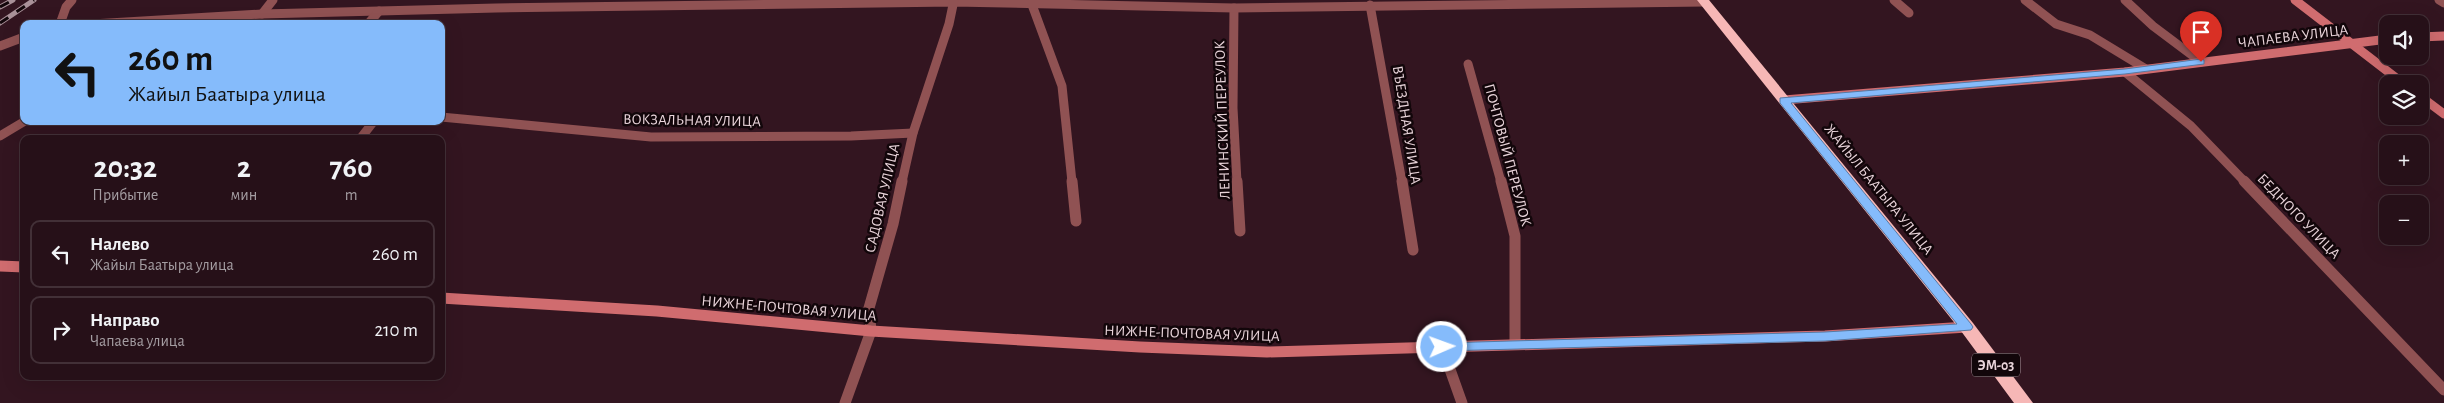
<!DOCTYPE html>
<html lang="ru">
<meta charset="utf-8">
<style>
:root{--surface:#261018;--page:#321e25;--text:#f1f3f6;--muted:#a49da2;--line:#423037}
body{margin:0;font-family:"Alegreya Sans",sans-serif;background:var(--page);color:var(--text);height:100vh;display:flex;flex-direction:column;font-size:19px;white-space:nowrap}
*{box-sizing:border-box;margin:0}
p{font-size:16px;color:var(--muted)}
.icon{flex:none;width:28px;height:28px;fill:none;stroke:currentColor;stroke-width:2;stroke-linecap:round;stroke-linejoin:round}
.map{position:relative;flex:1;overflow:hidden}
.sheet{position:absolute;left:20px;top:135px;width:425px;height:245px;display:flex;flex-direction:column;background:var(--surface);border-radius:10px;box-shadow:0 5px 20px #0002,0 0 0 1px var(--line)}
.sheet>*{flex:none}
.guide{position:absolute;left:20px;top:20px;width:425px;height:105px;border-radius:10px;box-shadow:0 5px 20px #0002,0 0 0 1px var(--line);background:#85bbfb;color:#111;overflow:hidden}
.tools{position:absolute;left:2379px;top:15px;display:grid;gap:10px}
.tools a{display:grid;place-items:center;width:50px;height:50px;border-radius:10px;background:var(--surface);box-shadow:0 5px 20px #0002,0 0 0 1px var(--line);font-size:25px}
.pin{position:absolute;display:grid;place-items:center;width:42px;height:42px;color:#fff;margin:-51px -21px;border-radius:50% 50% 50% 0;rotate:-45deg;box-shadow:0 0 5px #0007}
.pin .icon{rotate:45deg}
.me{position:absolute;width:55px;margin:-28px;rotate:88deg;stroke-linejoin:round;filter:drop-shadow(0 0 4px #0008)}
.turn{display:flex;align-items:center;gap:18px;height:105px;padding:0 25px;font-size:22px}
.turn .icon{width:65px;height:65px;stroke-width:2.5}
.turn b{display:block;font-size:35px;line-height:42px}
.eta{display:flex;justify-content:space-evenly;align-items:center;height:85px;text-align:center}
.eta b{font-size:30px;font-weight:600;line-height:35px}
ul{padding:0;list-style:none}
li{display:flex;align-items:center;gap:15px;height:68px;margin:0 10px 8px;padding:0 15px;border:2px solid var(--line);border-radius:10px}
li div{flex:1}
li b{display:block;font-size:19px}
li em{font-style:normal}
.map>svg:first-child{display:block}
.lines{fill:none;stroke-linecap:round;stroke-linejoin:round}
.street-far1{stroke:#905253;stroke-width:9}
.street{stroke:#905253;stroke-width:11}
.secondary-far1{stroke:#d06c6f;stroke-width:9}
.secondary{stroke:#d06c6f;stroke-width:11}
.highway{fill:#f6b7b6;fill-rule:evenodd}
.rail-casing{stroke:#a99199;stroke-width:5}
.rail{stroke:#12060a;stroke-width:3;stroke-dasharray:10;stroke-linecap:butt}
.route{fill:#85bbfb;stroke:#567aa3}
.labels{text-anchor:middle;stroke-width:5;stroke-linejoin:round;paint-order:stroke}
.shield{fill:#12060a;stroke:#a8969c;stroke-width:1}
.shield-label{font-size:14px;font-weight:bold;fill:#e9d4da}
.street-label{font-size:15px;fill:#e9d4da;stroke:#12060a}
</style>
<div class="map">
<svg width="2444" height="403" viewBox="0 0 2444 403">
<rect width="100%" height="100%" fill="#331520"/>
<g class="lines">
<g class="street-far1">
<polyline points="1894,0 1909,13"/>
<polyline points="2025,0 2056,24 2090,35 2146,69"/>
<polyline points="2125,0 2153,26 2201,62"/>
<polyline points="2439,0 2444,3"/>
<polyline points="1031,2 1062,86 1072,182"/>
<polyline points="1370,5 1402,182"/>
<polyline points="1234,8 1233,108 1237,182"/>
<polyline points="262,14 273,0"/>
<polyline points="60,24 66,7 72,0"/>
<polyline points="92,24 262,14 496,8 954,2 1234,8 1705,2"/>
<polyline points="368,24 379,11"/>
<polyline points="0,46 24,37"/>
<polyline points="1468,64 1501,182"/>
<polyline points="2125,72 2191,126 2245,182"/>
<polyline points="441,117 651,137 851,136 913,133"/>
<polyline points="0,136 25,121"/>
<polyline points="360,139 374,121"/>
<polyline points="902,182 913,133 949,24 954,0"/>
</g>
<g class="street">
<polyline points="1072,181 1076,221"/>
<polyline points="1237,181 1240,231"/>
<polyline points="1402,181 1413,250"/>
<polyline points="1501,181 1515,236 1515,344"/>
<polyline points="2244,181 2444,390"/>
<polyline points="1442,347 1462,403"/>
<polyline points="845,403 871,331 869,308 893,224 902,181"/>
</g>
<g class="secondary-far1">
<polyline points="2295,0 2404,84"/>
<polyline points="2420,37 2444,36"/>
<polyline points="2420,96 2444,114"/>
<polyline points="1784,100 2125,72 2388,39"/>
</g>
<g class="secondary">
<polyline points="0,266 24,267"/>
<polyline points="441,298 657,311 871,331 1140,347 1267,352 1825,336 1967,327"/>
</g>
<polygon class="highway" points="1697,0 1709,0 1973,323 2033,403 2014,403 1961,331"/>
<defs>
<g id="rail">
<polyline points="0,7 13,0"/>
<polyline points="0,23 34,0"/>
</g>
</defs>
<use href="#rail" class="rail-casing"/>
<use href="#rail" class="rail"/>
</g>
<polygon class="route" points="2201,59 2204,60 2204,64 2125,74 1791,103 1971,324 1973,327 1971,330 1825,341 1442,351 1435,347 1442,343 1825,332 1957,324 1780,103 1780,98 2125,69"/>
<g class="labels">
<rect class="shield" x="1972" y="353.5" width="48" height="23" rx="4"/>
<g class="shield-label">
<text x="1996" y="370">ЭМ-03</text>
</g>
<g class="street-label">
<text transform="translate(2293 36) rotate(-7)" y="5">ЧАПАЕВА УЛИЦА</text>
<text transform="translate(692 120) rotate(1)" y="5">ВОКЗАЛЬНАЯ УЛИЦА</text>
<text transform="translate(1222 120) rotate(-92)" y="5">ЛЕНИНСКИЙ ПЕРЕУЛОК</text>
<text transform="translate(1407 125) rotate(81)" y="5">ВЪЕЗДНАЯ УЛИЦА</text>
<text transform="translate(1508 155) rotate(75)" y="5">ПОЧТОВЫЙ ПЕРЕУЛОК</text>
<text transform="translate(1879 189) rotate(51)" y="5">ЖАЙЫЛ БААТЫРА УЛИЦА</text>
<text transform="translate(882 198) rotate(-77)" y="5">САДОВАЯ УЛИЦА</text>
<text transform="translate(2299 216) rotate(46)" y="5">БЕДНОГО УЛИЦА</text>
<text transform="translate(789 308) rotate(5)" y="5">НИЖНЕ-ПОЧТОВАЯ УЛИЦА</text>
<text transform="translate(1192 333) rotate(2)" y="5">НИЖНЕ-ПОЧТОВАЯ УЛИЦА</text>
</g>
</g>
</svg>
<div class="tools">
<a><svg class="icon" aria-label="sound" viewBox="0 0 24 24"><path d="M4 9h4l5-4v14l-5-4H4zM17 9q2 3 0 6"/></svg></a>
<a><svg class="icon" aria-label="layers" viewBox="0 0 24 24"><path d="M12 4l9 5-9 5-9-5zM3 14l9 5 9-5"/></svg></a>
<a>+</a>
<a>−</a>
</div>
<div class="pin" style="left:2201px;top:62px;background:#d93025"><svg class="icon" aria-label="arrive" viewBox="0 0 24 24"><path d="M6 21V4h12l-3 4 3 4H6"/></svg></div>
<svg class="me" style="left:1442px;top:347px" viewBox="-20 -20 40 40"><circle r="17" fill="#85bbfb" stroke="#fff" stroke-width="3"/><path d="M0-11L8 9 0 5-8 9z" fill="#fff"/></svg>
<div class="guide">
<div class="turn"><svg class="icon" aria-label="left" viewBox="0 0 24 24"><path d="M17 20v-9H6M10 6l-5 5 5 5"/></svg><div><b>260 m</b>Жайыл Баатыра улица</div></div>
</div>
<section class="sheet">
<div class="eta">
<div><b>20:32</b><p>Прибытие</p></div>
<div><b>2</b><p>мин</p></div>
<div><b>760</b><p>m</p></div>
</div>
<ul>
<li><svg class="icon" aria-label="left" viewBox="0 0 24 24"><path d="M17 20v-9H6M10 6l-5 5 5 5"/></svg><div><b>Налево</b><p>Жайыл Баатыра улица</p></div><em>260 m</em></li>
<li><svg class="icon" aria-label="right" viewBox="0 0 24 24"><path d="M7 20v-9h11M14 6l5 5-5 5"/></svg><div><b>Направо</b><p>Чапаева улица</p></div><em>210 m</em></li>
</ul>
</section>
</div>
